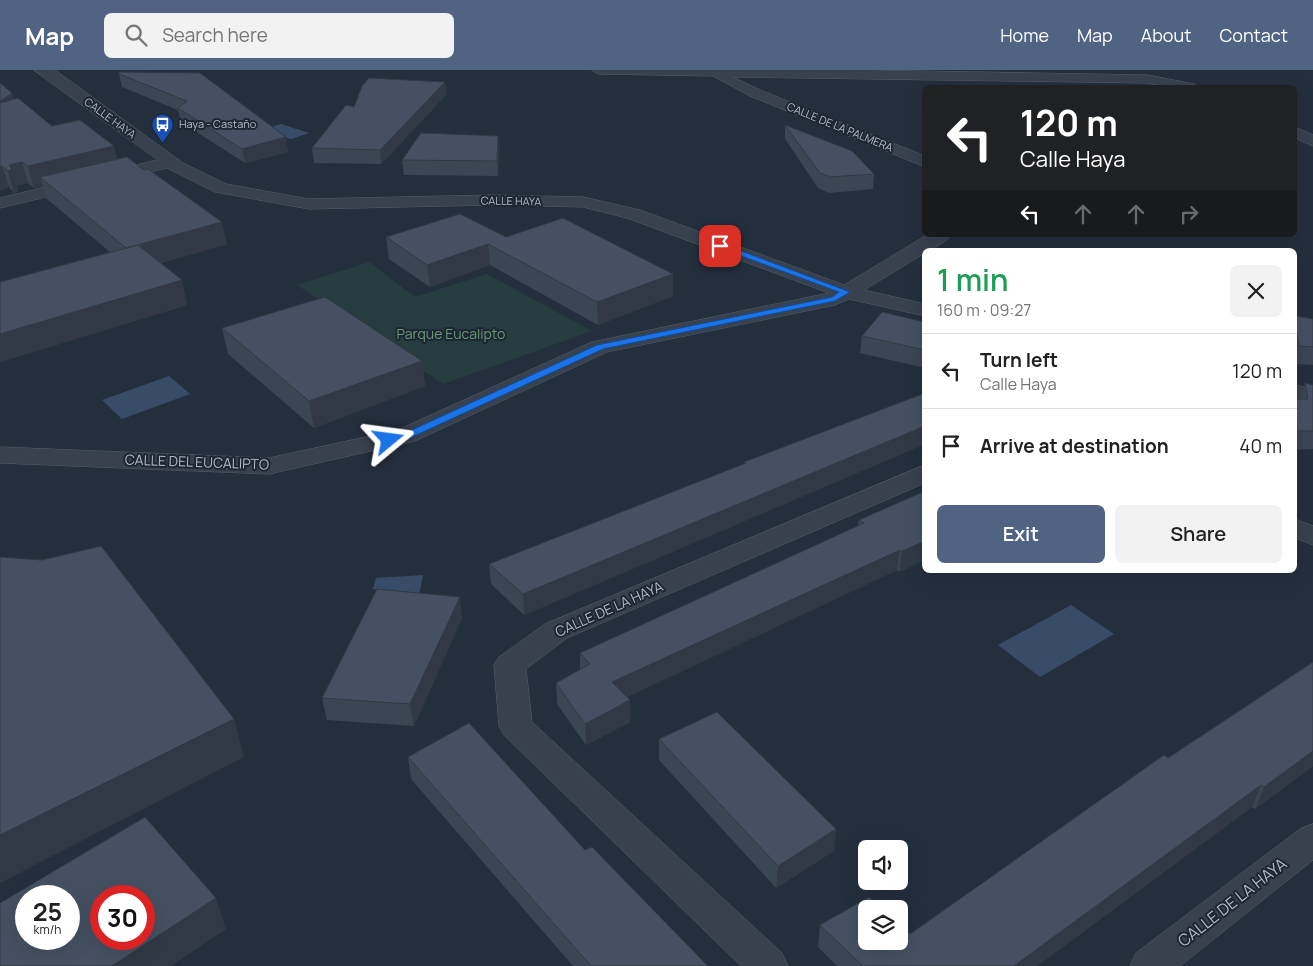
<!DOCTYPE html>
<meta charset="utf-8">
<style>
:root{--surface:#fff;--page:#f2f2f2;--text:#202124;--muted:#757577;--line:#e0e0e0;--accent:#506383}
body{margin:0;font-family:Manrope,sans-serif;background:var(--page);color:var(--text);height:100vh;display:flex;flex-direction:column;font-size:19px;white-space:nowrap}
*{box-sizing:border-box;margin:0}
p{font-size:16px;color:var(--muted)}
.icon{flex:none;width:28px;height:28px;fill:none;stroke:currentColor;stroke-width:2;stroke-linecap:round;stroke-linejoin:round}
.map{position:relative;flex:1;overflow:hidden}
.panel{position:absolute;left:922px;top:178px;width:375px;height:325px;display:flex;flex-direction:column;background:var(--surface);border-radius:8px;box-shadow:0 5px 20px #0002}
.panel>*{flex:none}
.hud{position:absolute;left:922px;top:15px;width:375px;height:152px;border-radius:8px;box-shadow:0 5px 20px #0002;background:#202124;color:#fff;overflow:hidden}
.buttons{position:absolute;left:858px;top:770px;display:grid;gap:10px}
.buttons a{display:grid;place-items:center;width:50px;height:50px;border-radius:8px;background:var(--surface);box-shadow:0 5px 20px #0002;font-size:25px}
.speed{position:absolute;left:15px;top:815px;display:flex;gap:10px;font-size:25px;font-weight:700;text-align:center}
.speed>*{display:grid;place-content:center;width:65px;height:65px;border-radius:50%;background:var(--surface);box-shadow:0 5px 20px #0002;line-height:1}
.speed small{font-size:12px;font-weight:400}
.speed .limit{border:8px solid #d22;background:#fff;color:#111}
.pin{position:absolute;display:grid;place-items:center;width:42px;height:42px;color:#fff;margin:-21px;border-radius:10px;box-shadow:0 2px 8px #0006}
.me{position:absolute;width:55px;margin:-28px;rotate:74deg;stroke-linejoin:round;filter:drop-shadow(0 0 4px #0008)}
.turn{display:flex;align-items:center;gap:18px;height:105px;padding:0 15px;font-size:22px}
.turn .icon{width:65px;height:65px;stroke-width:2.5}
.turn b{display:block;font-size:35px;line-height:42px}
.lanes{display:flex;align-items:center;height:48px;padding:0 15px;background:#0003;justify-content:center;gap:25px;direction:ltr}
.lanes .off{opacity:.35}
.round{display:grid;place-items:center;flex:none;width:52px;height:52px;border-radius:8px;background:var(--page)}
.headline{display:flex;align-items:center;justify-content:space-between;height:85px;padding:0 15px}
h1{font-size:30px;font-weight:600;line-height:38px;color:#1e9e55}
.primary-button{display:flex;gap:10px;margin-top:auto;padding:10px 15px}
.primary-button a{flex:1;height:58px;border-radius:8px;background:var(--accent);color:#fff;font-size:20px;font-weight:600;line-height:58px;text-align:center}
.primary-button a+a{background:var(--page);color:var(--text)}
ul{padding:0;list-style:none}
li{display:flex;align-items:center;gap:15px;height:75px;padding:0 15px;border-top:1px solid var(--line)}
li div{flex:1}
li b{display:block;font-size:19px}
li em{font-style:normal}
header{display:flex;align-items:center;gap:30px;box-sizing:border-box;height:70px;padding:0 25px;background:var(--accent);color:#fff}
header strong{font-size:24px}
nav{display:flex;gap:28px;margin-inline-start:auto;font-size:18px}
.search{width:350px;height:45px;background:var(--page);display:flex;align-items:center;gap:12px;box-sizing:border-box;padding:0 18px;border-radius:8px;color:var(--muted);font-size:19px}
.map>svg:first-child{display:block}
.green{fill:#263c3f}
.water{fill:#394c67}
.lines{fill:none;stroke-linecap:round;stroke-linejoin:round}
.minor-casing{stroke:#565f6c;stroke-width:1}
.minor{fill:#38414e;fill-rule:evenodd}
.wall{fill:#3b4654}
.shaded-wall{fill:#303945}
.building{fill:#455162;stroke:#303945;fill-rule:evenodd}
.route{fill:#1a73e8;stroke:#114b97}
.labels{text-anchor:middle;stroke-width:4;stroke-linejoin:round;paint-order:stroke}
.far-street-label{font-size:11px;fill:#b4bcc9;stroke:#1d2633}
.far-poi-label{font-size:11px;fill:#b4bcc9;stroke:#1d2633;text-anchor:start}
.park-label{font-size:14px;fill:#6b9a76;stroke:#1d2633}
.street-label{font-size:14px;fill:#b4bcc9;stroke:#1d2633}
.near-street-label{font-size:16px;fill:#b4bcc9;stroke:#1d2633}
</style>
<header>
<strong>Map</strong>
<div class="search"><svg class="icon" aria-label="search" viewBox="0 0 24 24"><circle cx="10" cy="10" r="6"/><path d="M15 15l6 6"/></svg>Search here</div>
<nav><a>Home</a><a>Map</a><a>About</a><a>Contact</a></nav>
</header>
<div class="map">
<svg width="1313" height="896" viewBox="0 0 1313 896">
<rect width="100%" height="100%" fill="#242f3e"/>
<polygon class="green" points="369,192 415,227 487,204 592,261 443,314 297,215"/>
<g class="water">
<polygon points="281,54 309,63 291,69 262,60"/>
<polygon points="169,306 190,324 122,349 102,330"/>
<polygon points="423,505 419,525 373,519 376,508"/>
<polygon points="1071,535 1114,564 1040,607 998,575"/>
</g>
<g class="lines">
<defs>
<g id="minor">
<path d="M34 0H55L183 93 226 114 309 129 492 125 583 127 640 140 844 215 927 165H951C946 172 934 180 925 180V183L864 220 925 234V246L849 229 835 235 607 282 415 371 269 404 0 393V377L269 388 398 360 592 272 829 223 627 148 583 137 492 135 309 139 215 122 167 98 0 138V128L157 90Z"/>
<polygon points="592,0 862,0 1148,5 1194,14 1201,18 1169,18 1148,13 733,7 760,20 925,86 925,97 750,26 713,6 599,4"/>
<polygon points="1295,57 1313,65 1313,76 1295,68"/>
<polygon points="1295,315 1313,319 1313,333 1295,329"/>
<polygon points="925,395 925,413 567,568 526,599 532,652 782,883 788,896 741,896 504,665 499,656 494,595 499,587 545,554"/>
<polygon points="1295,449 1313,456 1313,475 1295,468"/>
<polygon points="1313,754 1313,790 1180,896 1130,896 1136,883 1300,759"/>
</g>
</defs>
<use href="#minor" class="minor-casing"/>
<use href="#minor" class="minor"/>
</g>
<g class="wall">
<polygon points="119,4 286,67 288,82 245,93 181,52 178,40 122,17"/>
<polygon points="445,12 446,25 381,94 314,93 312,78 354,37"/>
<polygon points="0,13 12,23 14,29 52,56 117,89 227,174 161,193 182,210 187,235 0,292 0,212 110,182 47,129 43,116 34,118 28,113 17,116 18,121 14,123 9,117 0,120"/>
<polygon points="785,55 874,104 873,119 829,123 818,118 785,69"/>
<polygon points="498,66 499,81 498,106 404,105 402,90"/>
<polygon points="386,167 506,167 673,226 598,255 490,195 430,217 389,189"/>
<polygon points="1295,246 1313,249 1313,295 1295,294"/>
<polygon points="925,252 925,298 860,283 862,266"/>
<polygon points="222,258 422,291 425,316 314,358 228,284"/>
<polygon points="1305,313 1313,315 1313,379 1295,380 1295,329 1300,329"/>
<polygon points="925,323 925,374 524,545 491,514 489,494 744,395 744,392"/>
<polygon points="925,421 925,490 899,502 897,500 627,627 630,652 586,675 557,634 556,613 580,599 580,583 858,456 859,450"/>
<polygon points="462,548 414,656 327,650 322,628"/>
<polygon points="1313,592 1313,696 1255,739 1252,737 1037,896 837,896 818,877 820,855 910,864 1168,688"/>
<polygon points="659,669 834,781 776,818 659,690"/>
<polygon points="408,687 585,780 708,896 573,896 411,709"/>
</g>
<g class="shaded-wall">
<polygon points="445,12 446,25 381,94 380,80"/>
<polygon points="12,23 18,42 0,54 0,31"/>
<polygon points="498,66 499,81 498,106 497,91"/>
<polygon points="286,67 288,82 245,93 242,79"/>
<polygon points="114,76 119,97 40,107 43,116 34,118 28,96"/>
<polygon points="22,92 28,113 17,116 18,121 14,123 8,101 9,95"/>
<polygon points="2,96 9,117 0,120 0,97"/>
<polygon points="222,152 227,174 132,201 126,178"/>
<polygon points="488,174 490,195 430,217 427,195"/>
<polygon points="673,204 673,226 598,255 597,232"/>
<polygon points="182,210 187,235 0,292 0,264"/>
<polygon points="422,291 425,316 314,358 309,331"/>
<polygon points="925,356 925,374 524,545 523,524"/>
<polygon points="925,471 925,490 899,502 902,481"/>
<polygon points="900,480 897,500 613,634 612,612"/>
<polygon points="460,527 462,548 414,656 410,634"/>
<polygon points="630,630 630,652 586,675 585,654"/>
<polygon points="234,649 244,687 0,813 0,765"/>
<polygon points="1313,681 1313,696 1255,739 1264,717"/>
<polygon points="1261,715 1252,737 1037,896 1014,896"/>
<polygon points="836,759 834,781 776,818 778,796"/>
<polygon points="216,828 226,859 171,896 112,896"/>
</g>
<g class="building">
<polygon points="119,2 200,3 286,67 242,79 178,38 187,31 119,4"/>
<polygon points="369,8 445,12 380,80 312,78 346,35 354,37 362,16"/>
<polygon points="0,13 12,23 0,31"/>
<polygon points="18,28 52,56 80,50 114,76 28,96 22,92 9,95 12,100 8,101 2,96 0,97 0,33"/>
<polygon points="785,55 852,81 874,104 830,107 820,103"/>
<polygon points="421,63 498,66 497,91 402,90"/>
<polygon points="127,87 144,100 148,99 222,152 126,178 40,107"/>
<polygon points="460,144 506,167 563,148 673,204 597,232 488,174 427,195 386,167"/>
<polygon points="138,175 182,210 0,264 0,212"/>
<polygon points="325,227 422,291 309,331 222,258"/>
<polygon points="882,242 925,252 925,280 862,266"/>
<polygon points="1295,246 1313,249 1313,277 1299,276 1295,255"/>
<polygon points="1305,313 1313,315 1313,361 1295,361 1295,329 1308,329"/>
<polygon points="925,323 925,356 523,524 489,494 746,393 744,392"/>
<polygon points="925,421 925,471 902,481 900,480 612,612 630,630 585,654 556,613 590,594 580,583 864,453 859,450"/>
<polygon points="101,476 234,649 0,765 0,487 42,490"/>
<polygon points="377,519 460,527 410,634 322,628"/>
<polygon points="1313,592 1313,681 1264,717 1261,715 1014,896 863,896 820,855 869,827 882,839 866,839 866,871 899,871 899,853 910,864 1164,685 1168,688"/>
<polygon points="717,642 836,759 778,796 659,669"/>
<polygon points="469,653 585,780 592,777 708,896 591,896 408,687"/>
<path d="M145 747 216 828 112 896H0V833ZM26 826H69V869H26ZM101 826H144V869H101Z"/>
</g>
<polygon class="route" points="720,173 850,222 835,231 603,279 410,368 389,373 384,370 403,364 597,275 832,227 839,222 717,177 715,176"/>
<defs>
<symbol id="bus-pin" viewBox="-11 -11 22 30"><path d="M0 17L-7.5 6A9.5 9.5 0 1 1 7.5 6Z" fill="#1a4fb4" stroke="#1d2633"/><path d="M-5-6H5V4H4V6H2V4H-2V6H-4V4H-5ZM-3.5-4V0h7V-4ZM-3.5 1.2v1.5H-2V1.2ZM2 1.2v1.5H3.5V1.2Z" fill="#fff"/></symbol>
</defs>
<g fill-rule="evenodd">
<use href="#bus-pin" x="150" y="42" width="25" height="34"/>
</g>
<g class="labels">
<g class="far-street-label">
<text transform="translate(110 48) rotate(36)" y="4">CALLE HAYA</text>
<text transform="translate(840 57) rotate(22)" y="4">CALLE DE LA PALMERA</text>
<text transform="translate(511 131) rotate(1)" y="4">CALLE HAYA</text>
</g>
<g class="far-poi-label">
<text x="179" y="58">Haya - Castaño</text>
</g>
<g class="park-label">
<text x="451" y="269">Parque Eucalipto</text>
</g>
<g class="street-label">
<text transform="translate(197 392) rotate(2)" y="5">CALLE DEL EUCALIPTO</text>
<text transform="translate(609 539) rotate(-24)" y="5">CALLE DE LA HAYA</text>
</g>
<g class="near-street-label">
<text transform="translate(1232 832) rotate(-38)" y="6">CALLE DE LA HAYA</text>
</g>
</g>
</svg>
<div class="buttons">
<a><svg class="icon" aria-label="sound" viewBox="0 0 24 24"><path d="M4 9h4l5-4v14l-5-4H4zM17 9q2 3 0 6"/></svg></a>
<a><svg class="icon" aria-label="layers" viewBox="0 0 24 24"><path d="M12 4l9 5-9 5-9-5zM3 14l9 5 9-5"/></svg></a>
</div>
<div class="speed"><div>25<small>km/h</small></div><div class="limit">30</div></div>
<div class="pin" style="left:720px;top:176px;background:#d93025"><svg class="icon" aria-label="arrive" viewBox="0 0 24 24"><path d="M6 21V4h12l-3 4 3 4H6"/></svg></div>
<svg class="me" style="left:389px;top:370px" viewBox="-20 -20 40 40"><path d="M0-17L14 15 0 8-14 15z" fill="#1a73e8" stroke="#fff" stroke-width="4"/></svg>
<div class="hud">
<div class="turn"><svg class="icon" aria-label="left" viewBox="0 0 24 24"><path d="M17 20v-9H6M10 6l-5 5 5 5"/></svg><div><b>120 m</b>Calle Haya</div></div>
<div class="lanes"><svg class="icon" aria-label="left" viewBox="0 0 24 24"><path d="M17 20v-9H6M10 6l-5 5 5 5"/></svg><svg class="icon off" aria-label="ahead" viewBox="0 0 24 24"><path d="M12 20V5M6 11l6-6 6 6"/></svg><svg class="icon off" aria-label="ahead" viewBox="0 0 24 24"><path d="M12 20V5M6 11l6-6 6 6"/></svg><svg class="icon off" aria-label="right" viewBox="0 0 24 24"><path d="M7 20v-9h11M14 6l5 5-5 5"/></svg></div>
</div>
<section class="panel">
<div class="headline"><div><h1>1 min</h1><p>160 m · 09:27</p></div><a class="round"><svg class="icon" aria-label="close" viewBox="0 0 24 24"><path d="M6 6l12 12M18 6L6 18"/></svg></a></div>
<ul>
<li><svg class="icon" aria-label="left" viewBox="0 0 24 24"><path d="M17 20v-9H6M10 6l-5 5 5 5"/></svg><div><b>Turn left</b><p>Calle Haya</p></div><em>120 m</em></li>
<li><svg class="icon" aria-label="arrive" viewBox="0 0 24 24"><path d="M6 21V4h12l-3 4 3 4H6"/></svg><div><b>Arrive at destination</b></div><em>40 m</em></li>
</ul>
<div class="primary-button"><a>Exit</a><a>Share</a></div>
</section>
</div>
